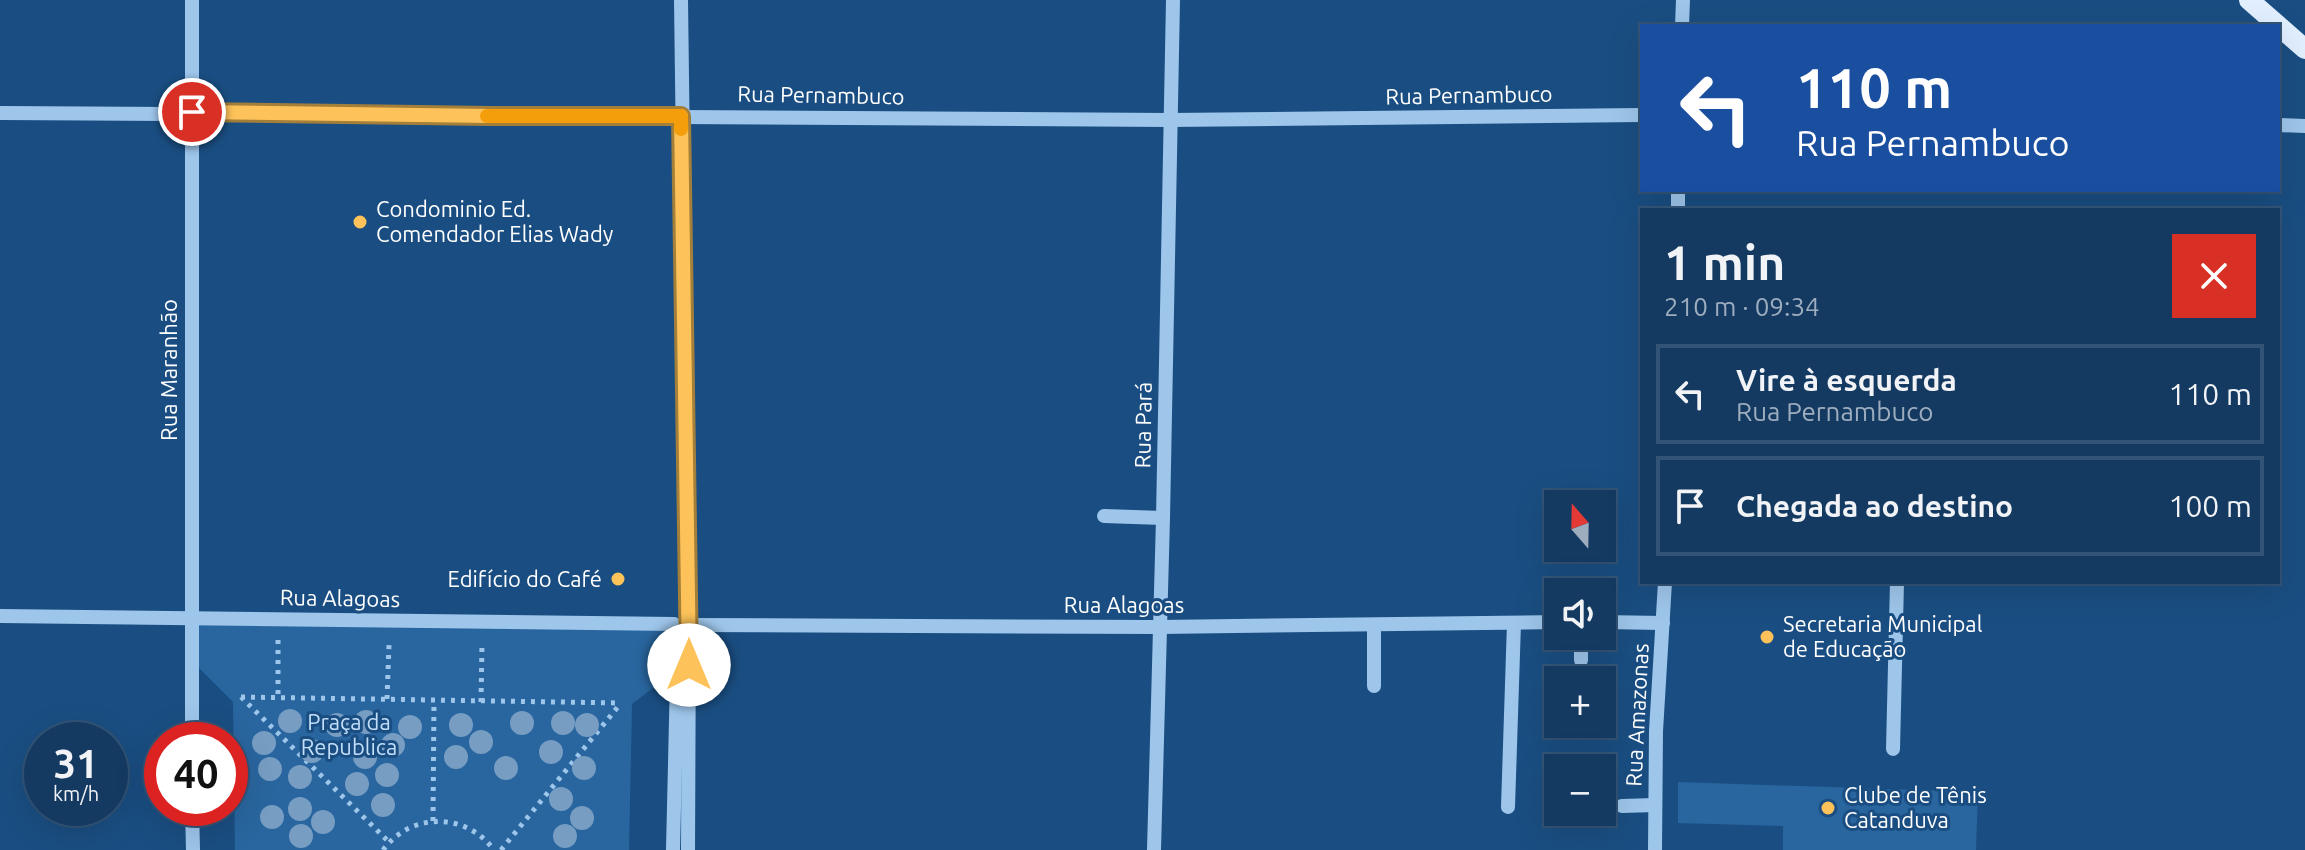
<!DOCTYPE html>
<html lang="pt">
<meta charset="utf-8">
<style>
:root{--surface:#143a62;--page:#21456b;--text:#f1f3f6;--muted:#9dadbe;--line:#335477}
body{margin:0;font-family:Ubuntu,sans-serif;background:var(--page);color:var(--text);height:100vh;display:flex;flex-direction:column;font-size:30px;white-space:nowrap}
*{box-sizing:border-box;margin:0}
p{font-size:26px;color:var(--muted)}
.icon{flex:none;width:44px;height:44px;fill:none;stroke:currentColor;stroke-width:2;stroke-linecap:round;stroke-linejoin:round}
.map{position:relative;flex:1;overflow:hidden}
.side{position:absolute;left:1640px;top:208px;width:640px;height:376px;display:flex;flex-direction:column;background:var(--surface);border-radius:0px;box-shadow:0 8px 32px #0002,0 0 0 2px var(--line)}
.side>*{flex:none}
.banner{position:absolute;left:1640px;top:24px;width:640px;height:168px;border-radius:0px;box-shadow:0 8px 32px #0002,0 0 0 2px var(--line);background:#1a4fa0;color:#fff;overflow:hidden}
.needle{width:52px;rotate:340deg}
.tools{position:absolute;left:1544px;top:490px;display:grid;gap:16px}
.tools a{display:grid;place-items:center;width:72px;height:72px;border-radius:0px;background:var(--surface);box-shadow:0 8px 32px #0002,0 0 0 2px var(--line);font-size:40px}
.speed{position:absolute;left:24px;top:722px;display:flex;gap:16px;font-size:40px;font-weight:700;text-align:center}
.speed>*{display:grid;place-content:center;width:104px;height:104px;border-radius:50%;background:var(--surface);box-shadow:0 8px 32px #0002,0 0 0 2px var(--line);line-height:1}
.speed small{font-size:20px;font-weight:400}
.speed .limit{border:12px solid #d22;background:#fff;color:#111}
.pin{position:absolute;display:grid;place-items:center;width:68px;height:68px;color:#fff;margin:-34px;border:4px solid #fff;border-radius:50%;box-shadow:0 2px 8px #0007}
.me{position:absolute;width:88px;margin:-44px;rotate:0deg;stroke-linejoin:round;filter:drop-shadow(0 0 6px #0008)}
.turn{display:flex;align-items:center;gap:28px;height:168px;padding:0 24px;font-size:36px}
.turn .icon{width:104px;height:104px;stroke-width:2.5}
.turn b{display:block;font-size:56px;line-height:68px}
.round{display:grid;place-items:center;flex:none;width:84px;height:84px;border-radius:0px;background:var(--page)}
.head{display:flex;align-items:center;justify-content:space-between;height:136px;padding:0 24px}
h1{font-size:48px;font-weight:700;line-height:60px}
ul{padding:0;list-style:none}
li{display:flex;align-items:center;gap:24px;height:100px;margin:0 16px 12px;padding:0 8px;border:4px solid var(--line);border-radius:0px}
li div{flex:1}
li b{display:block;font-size:30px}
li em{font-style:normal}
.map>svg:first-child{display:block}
.green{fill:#29669f}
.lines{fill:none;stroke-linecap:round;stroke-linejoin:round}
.path{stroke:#9ec6eb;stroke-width:5;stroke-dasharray:4 6;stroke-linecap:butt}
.minor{stroke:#9ec6eb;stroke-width:14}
.major{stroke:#e2efff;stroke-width:20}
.tree{fill:#779dc3}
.route-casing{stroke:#a47f3a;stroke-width:20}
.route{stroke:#fdc35a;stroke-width:14}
.slow{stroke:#f59e0b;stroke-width:14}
.poi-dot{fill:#fdc35a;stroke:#1a4e82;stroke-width:3}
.labels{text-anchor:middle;stroke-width:6;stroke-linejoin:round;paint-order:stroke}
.street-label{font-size:22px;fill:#fff;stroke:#1a4e82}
.poi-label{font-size:22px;fill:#fff;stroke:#1a4e82;text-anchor:start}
.park-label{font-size:22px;fill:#c3def8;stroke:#1a4e82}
</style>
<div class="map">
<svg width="2305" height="850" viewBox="0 0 2305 850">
<rect width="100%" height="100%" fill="#1a4e82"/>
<g class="green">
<polygon points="190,618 672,628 666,678 632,704 629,850 235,850 233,702 191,660"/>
<polygon points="1678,782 1978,792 1976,850 1783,850 1783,826 1678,823"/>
</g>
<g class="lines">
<g class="path">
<polyline points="278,640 278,699"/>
<polyline points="241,697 621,703"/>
<polyline points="241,697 389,842"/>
<polyline points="387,699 389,645"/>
<polyline points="481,702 482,643"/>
<polyline points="433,821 434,701"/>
<path d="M383 850C411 812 466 812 494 850"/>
<polyline points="501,850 621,703"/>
</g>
<g class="minor">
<polyline points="681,0 689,625 688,850"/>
<polyline points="1682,26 1683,0"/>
<polyline points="0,113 1169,120 1642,115"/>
<polyline points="2278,125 2305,126"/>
<polyline points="1678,210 1678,190"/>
<polyline points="1104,516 1163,518"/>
<polyline points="0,616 674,624 678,627 678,634 673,850"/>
<polyline points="1602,622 1663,623"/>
<polyline points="689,625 1160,627 1558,622"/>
<polyline points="1581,660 1581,636"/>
<polyline points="1374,686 1374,625"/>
<polyline points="192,740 192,0"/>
<polyline points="1893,749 1897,582"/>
<polyline points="1622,806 1655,805"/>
<polyline points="1508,807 1514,623"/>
<polyline points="192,808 193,850"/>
<polyline points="1154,850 1163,518 1173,0"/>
<polyline points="1655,850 1656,731 1665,582"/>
</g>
<polyline class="major" points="2249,0 2305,49"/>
</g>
<g class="tree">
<circle cx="290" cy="721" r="12"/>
<circle cx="366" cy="722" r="12"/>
<circle cx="522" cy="723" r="12"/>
<circle cx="563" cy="723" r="12"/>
<circle cx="337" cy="725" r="12"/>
<circle cx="461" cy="725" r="12"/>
<circle cx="587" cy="725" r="12"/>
<circle cx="410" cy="727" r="12"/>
<circle cx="481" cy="742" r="12"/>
<circle cx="264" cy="743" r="12"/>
<circle cx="393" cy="745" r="12"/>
<circle cx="312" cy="751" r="12"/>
<circle cx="551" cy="752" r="12"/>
<circle cx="365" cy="757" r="12"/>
<circle cx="456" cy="757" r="12"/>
<circle cx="506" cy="768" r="12"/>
<circle cx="584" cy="768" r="12"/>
<circle cx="270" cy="769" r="12"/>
<circle cx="387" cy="775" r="12"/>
<circle cx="300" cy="777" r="12"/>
<circle cx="357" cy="784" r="12"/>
<circle cx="561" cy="799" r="12"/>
<circle cx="383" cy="805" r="12"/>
<circle cx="300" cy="809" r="12"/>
<circle cx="272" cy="817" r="12"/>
<circle cx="582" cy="818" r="12"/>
<circle cx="323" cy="822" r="12"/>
<circle cx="301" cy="836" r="12"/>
<circle cx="565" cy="836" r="12"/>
</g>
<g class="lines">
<defs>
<polyline id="route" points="192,112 491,116 681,116 689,665"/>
</defs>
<use href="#route" class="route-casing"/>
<use href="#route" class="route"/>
<polyline class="slow" points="487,116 681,116 681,129"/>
</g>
<g class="poi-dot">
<circle cx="360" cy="222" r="8"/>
<circle cx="618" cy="579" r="8"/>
<circle cx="1767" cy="637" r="8"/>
<circle cx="1828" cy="808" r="8"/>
</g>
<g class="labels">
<g class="street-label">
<text transform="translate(821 95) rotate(1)" y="8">Rua Pernambuco</text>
<text transform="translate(1469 95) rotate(-1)" y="8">Rua Pernambuco</text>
<text transform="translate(169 370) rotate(-90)" y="8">Rua Maranhão</text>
<text transform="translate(1143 425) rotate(-89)" y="8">Rua Pará</text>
<text transform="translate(340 598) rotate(1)" y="8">Rua Alagoas</text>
<text x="1124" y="613">Rua Alagoas</text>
<text transform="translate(1637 715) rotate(-87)" y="8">Rua Amazonas</text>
</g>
<g class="poi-label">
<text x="376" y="217">Condominio Ed.<tspan x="376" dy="25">Comendador Elias Wady</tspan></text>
<text x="602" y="587" text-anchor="end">Edifício do Café</text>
<text x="1783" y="632">Secretaria Municipal<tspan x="1783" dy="25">de Educação</tspan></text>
<text x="1844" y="803">Clube de Tênis<tspan x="1844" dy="25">Catanduva</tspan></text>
</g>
<g class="park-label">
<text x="349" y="730">Praça da<tspan x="349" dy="25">Republica</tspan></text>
</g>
</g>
</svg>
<div class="tools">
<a><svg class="needle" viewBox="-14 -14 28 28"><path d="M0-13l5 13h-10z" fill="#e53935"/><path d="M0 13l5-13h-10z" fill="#9dadbe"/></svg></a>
<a><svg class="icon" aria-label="sound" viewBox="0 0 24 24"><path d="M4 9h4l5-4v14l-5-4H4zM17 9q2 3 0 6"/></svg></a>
<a>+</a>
<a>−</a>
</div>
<div class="speed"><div>31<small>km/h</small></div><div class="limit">40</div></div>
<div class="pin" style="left:192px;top:112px;background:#d93025"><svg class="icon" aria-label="arrive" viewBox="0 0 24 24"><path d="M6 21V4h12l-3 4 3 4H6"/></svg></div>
<svg class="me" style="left:689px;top:665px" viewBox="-20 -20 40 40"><circle r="19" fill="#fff"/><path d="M0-13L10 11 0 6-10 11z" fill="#fdc35a"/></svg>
<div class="banner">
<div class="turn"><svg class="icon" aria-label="left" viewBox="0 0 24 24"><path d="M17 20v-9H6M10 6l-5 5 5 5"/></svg><div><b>110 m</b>Rua Pernambuco</div></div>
</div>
<section class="side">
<div class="head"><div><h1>1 min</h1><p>210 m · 09:34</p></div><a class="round" style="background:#d93025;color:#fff"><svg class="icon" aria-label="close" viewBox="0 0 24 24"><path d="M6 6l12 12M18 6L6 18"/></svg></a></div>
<ul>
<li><svg class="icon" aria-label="left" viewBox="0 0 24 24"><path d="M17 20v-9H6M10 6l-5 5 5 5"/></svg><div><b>Vire à esquerda</b><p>Rua Pernambuco</p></div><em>110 m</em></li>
<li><svg class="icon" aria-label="arrive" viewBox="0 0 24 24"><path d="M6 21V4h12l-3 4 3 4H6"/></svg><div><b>Chegada ao destino</b></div><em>100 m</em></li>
</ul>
</section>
</div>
